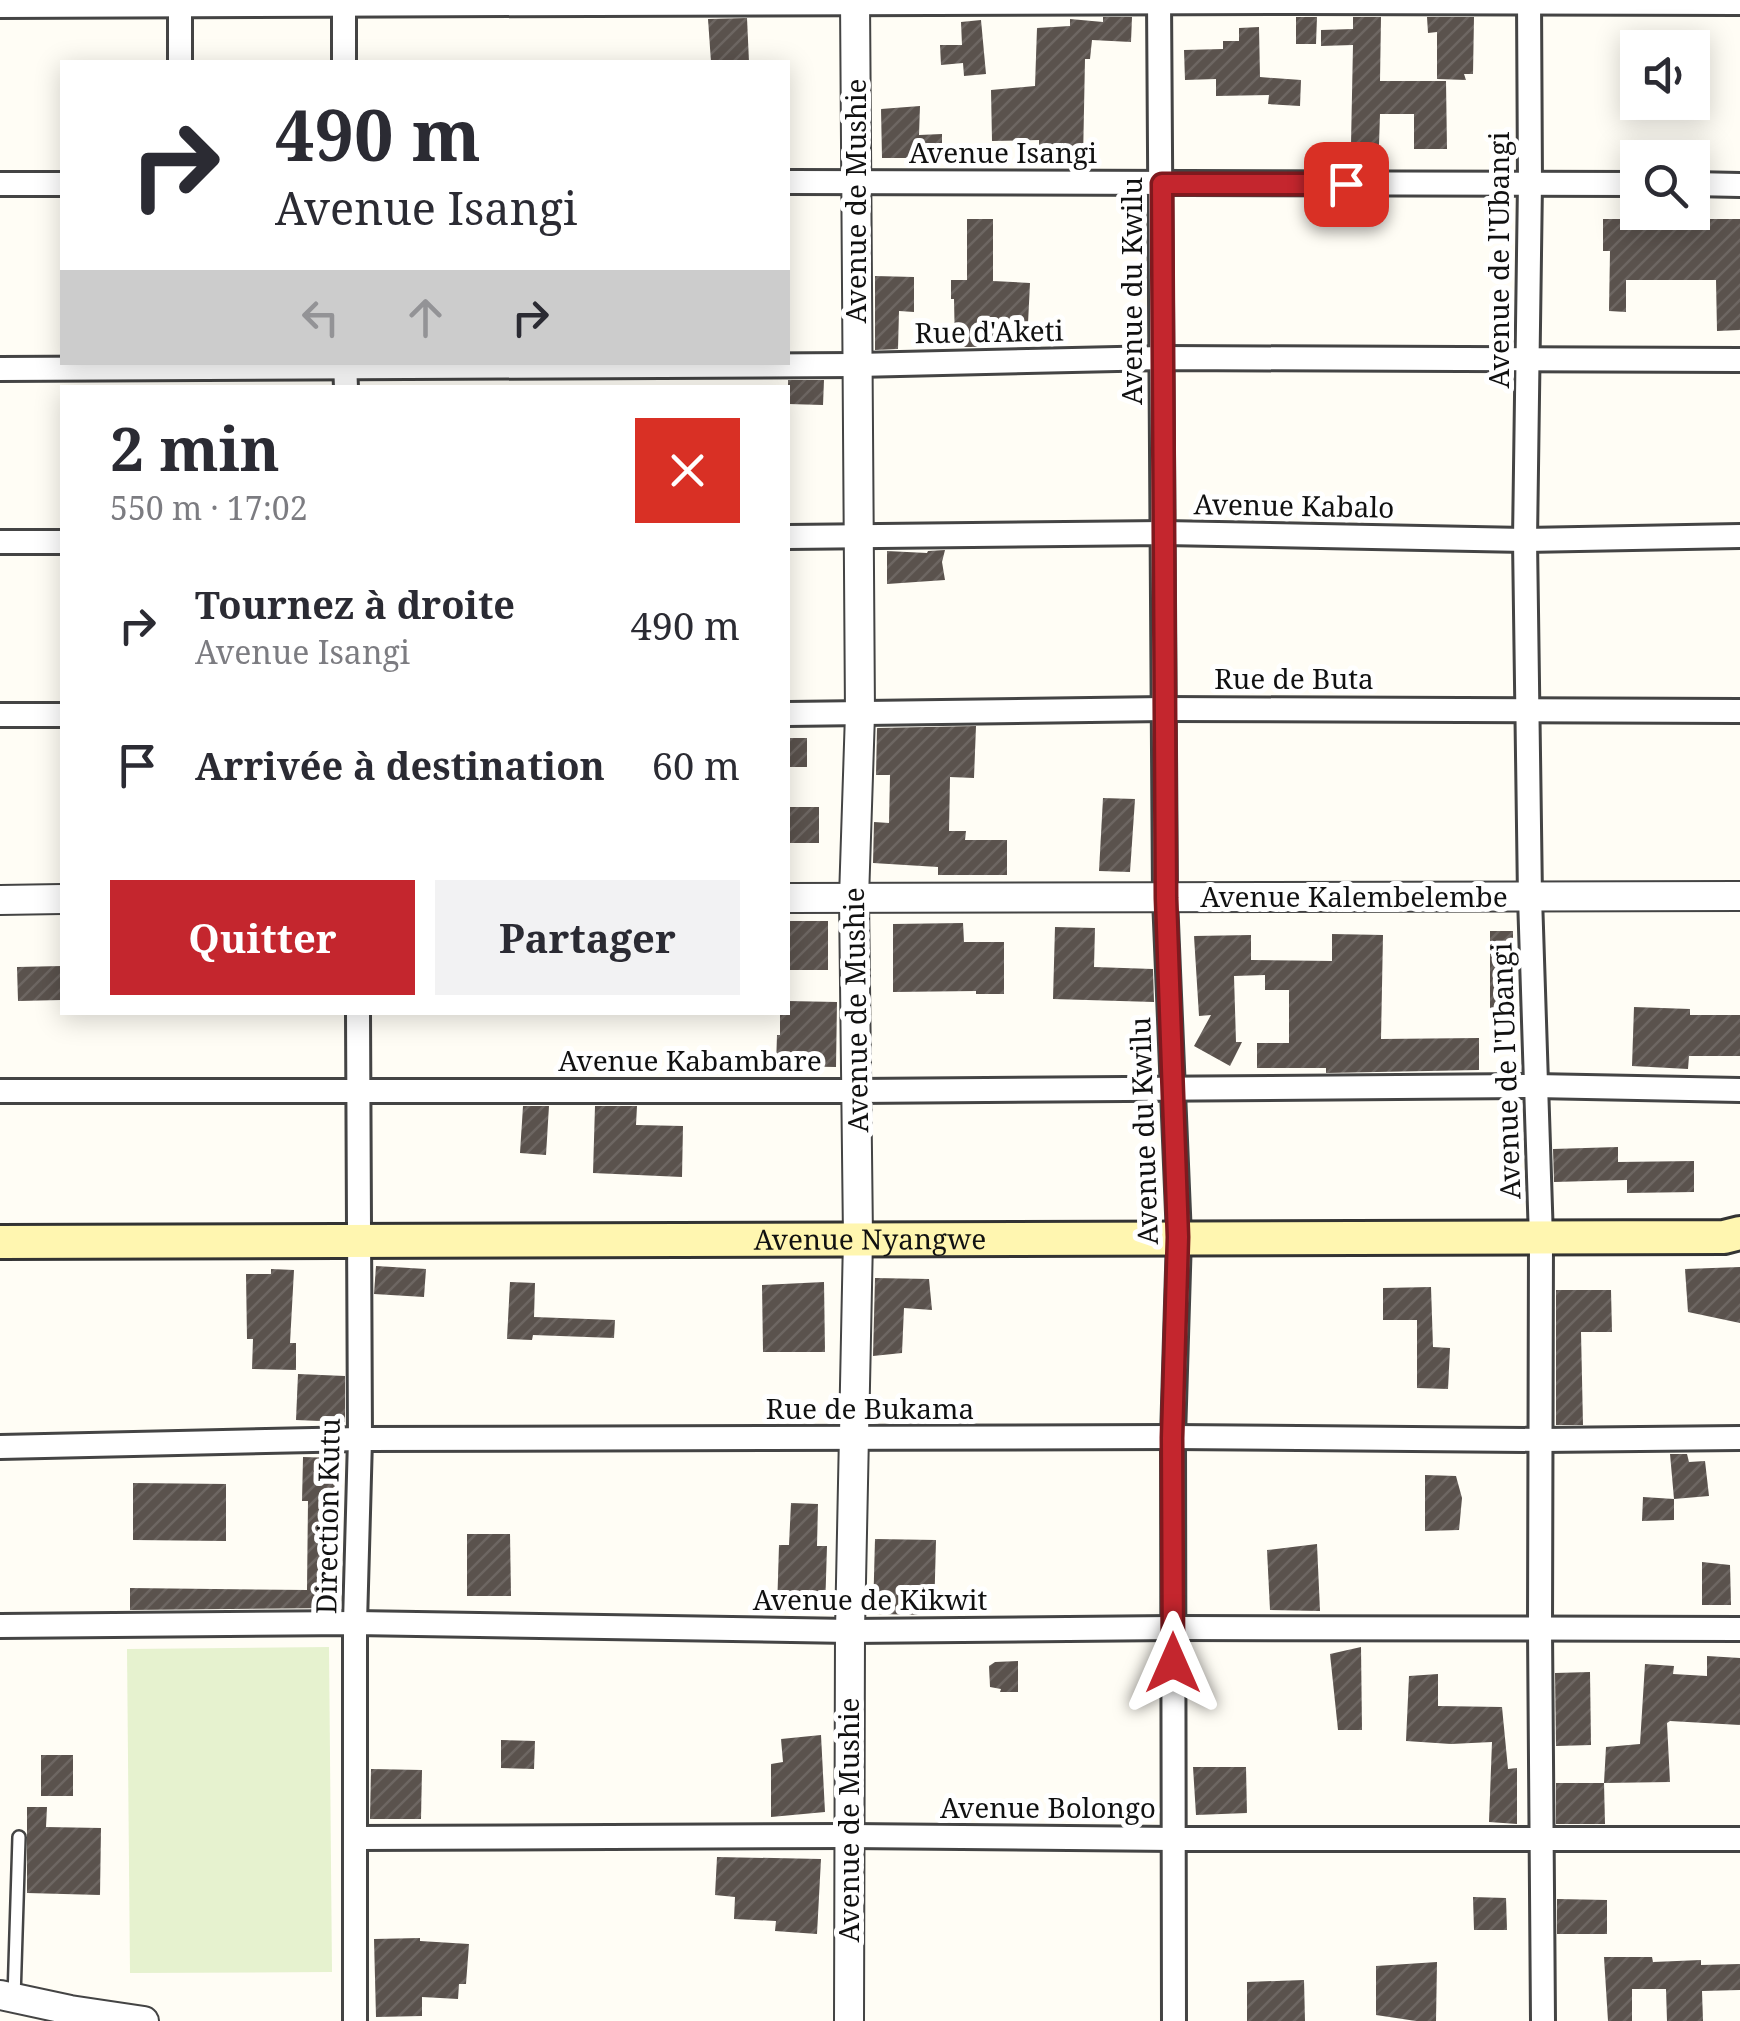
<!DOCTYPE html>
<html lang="fr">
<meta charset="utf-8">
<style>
:root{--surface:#fff;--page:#f2f2f3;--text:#2b2b33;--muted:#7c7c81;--accent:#c4262e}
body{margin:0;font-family:"Noto Serif",serif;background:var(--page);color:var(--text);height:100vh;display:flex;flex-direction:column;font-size:38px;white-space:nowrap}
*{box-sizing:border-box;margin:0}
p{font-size:32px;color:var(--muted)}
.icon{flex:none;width:55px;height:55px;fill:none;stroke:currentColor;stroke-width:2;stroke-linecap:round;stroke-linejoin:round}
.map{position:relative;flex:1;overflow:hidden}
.side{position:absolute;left:60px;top:385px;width:730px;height:630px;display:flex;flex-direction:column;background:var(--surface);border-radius:0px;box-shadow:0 5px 25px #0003}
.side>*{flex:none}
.hud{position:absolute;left:60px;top:60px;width:730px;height:305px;border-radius:0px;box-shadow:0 5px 25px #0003;background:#fff;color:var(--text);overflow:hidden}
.buttons{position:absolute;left:1620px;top:30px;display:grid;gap:20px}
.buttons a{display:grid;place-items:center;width:90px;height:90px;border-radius:0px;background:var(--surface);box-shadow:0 5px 25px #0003;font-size:50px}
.pin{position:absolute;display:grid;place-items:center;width:85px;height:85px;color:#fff;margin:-42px;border-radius:20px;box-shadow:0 5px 15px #0006}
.me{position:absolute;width:110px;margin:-55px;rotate:0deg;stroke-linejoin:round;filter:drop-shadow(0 0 8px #0008)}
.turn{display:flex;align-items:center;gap:35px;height:210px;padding:0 50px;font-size:45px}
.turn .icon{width:130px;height:130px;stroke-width:2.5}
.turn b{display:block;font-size:70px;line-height:85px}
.lanes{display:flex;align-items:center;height:95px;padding:0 50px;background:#0003;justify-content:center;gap:50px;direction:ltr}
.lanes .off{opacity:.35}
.round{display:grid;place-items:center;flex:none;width:105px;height:105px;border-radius:0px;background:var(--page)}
.head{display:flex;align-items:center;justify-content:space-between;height:170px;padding:0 50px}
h1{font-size:60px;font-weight:700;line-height:75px}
.primary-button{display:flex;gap:20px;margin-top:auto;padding:20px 50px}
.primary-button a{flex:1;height:115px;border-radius:0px;background:var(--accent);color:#fff;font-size:40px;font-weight:700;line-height:115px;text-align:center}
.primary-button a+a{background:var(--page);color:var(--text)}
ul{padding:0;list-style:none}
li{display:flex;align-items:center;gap:30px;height:140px;padding:0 50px}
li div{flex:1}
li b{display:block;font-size:38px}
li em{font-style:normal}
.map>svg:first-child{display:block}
.pitch{fill:#e6f2cf}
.building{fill:url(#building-hatch)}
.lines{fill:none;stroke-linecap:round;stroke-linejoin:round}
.service-casing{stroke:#444;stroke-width:16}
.minor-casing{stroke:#444;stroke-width:28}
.tertiary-casing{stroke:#444;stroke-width:32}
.secondary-casing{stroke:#333;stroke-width:38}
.service{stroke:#fff;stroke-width:11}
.minor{stroke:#fff;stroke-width:22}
.tertiary{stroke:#fff;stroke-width:28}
.secondary{stroke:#fff6b0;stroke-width:32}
.route-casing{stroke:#7f191e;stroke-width:25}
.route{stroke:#c4262e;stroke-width:18}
.labels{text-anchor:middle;stroke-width:10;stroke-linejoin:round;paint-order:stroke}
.street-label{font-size:28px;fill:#111;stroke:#fff}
</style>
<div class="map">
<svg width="1740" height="2021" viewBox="0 0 1740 2021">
<defs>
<pattern id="building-hatch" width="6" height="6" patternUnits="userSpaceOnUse" patternTransform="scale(2.5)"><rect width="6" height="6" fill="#5a524d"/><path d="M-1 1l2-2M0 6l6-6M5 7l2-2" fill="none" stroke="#6d6662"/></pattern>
</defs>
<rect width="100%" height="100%" fill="#fffdf5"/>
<polygon class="pitch" points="329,1647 332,1972 130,1973 127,1649"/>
<g class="building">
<polygon points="1103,17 1132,17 1131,42 1092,40 1090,59 1085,59 1083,160 1039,159 1039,140 992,141 991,90 1035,86 1037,28 1070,26 1070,19 1103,22"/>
<polygon points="1296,17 1317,17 1316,44 1296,44"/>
<polygon points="1353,17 1381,17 1380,81 1446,81 1447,149 1414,149 1414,114 1380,114 1379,145 1351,144 1353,45 1321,46 1321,30 1353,29"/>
<polygon points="1427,17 1474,17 1473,74 1464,74 1466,80 1437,79 1437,32 1428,33"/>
<polygon points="747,18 749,62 711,62 708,19"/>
<polygon points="981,20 986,74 964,76 963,63 941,65 940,45 962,45 961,22"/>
<polygon points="1259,27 1260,77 1301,80 1300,106 1268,104 1269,95 1216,96 1216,79 1185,80 1184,50 1223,49 1223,41 1239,41 1239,28"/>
<polygon points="920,106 919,135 942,134 942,158 882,158 881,109"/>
<polygon points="967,219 993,219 993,281 1030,283 1027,344 980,343 980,347 955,347 954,299 951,299 951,280 967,280"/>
<polygon points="1603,219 1740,219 1740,330 1717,331 1716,280 1626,280 1626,312 1609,311 1610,251 1603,251"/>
<polygon points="875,276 914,277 914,312 899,311 898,349 875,350"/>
<polygon points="788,380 824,380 823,405 788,404"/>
<polygon points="945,550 942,562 945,580 887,584 887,551 927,553 928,551"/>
<polygon points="976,726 974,778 950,777 949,831 966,831 965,840 1007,840 1007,875 938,875 938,867 873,863 874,822 889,823 890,775 876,775 877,728"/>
<rect x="788" y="738" width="19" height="29"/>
<polygon points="1103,798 1135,799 1130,872 1099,871"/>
<rect x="788" y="807" width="31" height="36"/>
<rect x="788" y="921" width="40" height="49"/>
<polygon points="963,923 964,942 1004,942 1004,994 976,994 976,991 893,992 893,924"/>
<polygon points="1055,927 1095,928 1094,967 1153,969 1154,1002 1053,999"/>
<rect x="1490" y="931" width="23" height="85"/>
<polygon points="1332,934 1383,935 1381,1039 1479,1038 1479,1070 1326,1073 1326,1068 1257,1068 1257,1043 1289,1043 1289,990 1265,990 1265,975 1234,976 1236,1042 1242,1042 1230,1066 1194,1046 1211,1015 1199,1016 1194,936 1251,935 1251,960 1332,961"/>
<polygon points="62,966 62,1000 18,1001 17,967"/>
<polygon points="788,1001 837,1002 836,1067 776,1066 777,1035 780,1035 780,1012 788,1012"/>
<polygon points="1634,1007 1690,1009 1690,1015 1740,1015 1740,1056 1689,1056 1688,1069 1632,1066"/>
<polygon points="523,1106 549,1106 546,1155 520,1153"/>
<polygon points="595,1106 637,1106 636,1125 683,1126 682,1177 593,1173"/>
<polygon points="1618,1147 1618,1162 1694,1161 1694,1192 1627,1193 1627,1180 1554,1182 1553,1149"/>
<polygon points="376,1266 426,1269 424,1297 374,1294"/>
<polygon points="1740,1267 1740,1323 1688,1312 1685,1269"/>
<polygon points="271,1269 294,1270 290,1343 296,1343 296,1370 252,1369 253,1339 247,1339 246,1274 271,1274"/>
<polygon points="875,1278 929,1279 932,1310 904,1308 902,1353 873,1356"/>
<polygon points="510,1282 535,1283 534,1317 615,1320 614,1338 533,1335 532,1340 507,1339"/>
<polygon points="824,1282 825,1352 763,1352 762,1285"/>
<polygon points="1431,1287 1433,1347 1450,1348 1448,1389 1417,1388 1417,1320 1383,1320 1383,1288"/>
<polygon points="1556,1290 1611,1290 1612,1332 1581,1332 1583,1425 1556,1425"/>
<polygon points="298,1374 345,1376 345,1422 296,1420"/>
<polygon points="1670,1454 1687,1454 1689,1462 1705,1461 1709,1496 1674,1499"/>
<polygon points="303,1457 336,1458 334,1526 336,1526 337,1608 130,1610 130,1588 307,1590 308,1501 302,1501"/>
<polygon points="1425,1475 1456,1476 1462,1498 1459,1530 1425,1531"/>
<polygon points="133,1483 226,1484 226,1541 133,1540"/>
<polygon points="1643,1497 1674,1499 1674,1520 1642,1521"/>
<polygon points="791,1503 818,1504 817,1546 827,1546 825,1611 777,1610 779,1545 789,1545"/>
<polygon points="467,1534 510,1534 511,1596 467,1596"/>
<polygon points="875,1539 936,1540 934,1615 873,1614"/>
<polygon points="1317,1544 1320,1611 1270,1610 1267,1550"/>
<polygon points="1702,1562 1730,1565 1731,1605 1702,1605"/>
<polygon points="1361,1647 1362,1730 1338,1730 1330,1654"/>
<polygon points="1707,1656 1740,1658 1740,1725 1670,1721 1667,1723 1670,1782 1604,1783 1606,1747 1640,1744 1645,1664 1674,1666 1673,1674 1707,1676"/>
<polygon points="1018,1661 1018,1692 1000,1692 1001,1689 990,1687 989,1666 995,1662"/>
<polygon points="1590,1672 1591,1745 1556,1746 1555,1673"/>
<polygon points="1438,1674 1438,1706 1502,1707 1508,1769 1517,1768 1517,1824 1489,1822 1492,1742 1451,1744 1406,1741 1409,1676"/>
<polygon points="821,1735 825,1812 771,1817 771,1764 783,1762 781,1739"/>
<polygon points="501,1740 535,1741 534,1769 501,1768"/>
<rect x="41" y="1755" width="32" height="41"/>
<polygon points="1193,1767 1246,1767 1247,1813 1196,1815"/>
<polygon points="371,1769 422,1770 421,1819 370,1819"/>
<polygon points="1556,1783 1604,1783 1605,1824 1556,1824"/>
<polygon points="27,1807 47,1807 46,1827 101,1828 100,1895 27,1893"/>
<polygon points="717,1857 821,1859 817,1934 775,1931 776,1921 734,1919 735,1897 715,1895"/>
<polygon points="1473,1897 1506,1898 1507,1930 1474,1930"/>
<polygon points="1557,1899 1607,1900 1607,1934 1557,1934"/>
<polygon points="420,1938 420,1941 469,1944 466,1984 459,1984 458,1999 422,1997 422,2016 376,2017 374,1939"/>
<polygon points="1604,1957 1652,1957 1653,1962 1701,1960 1701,1965 1740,1964 1740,1990 1702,1991 1703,2021 1667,2021 1666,1989 1632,1989 1632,2021 1608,2021"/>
<polygon points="1437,1962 1436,2021 1416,2021 1376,2015 1376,1966"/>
<polygon points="1304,1980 1305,2021 1247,2021 1247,1982"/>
</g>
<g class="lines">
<defs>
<polyline id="service" points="14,1998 19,1837"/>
<g id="minor">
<polyline points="180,0 180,62"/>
<polyline points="1159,0 1165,898 1179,1237 1173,1437 1174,2021"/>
<polyline points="1529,0 1530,183 1525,540 1530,897 1541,1239 1540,1630 1543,2021"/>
<path d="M0 6C580 4 1160 0 1740 3"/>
<polyline points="344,62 344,0"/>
<polyline points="788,182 1638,184"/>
<polyline points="0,184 62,184"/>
<polyline points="1692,184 1740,185"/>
<polyline points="345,362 346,388"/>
<polyline points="0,369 857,365 1162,358 1740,360"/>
<polyline points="788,537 1164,533 1525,540 1740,536"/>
<polyline points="0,542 62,542"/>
<polyline points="788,714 1164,709 1740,711"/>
<polyline points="0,715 62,715"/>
<polyline points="0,1091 857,1091 1535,1086 1740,1090"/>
<polyline points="0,1447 360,1439 1173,1437 1541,1440 1740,1438"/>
<polyline points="0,1626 355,1623 850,1631 1172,1628 1740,1629"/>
<polyline points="356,1838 849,1836 1174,1839 1740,1839"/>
<polyline points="355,2021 355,1623 360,1439 358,1012"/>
</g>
<g id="tertiary">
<polyline points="788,898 1740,896"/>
<polyline points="0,900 62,899"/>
<polyline points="0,1995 70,2010 144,2021"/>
<polyline points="849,2021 850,1631 858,1238 854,898 860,714 855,0"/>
</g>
<g id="secondary">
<path id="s1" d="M0 1242 1724 1237 1740 1233"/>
</g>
</defs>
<use href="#service" class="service-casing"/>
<use href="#minor" class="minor-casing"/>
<use href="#tertiary" class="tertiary-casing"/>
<use href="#secondary" class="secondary-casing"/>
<use href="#service" class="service"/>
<use href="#minor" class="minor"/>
<use href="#tertiary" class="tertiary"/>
<use href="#secondary" class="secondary"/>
</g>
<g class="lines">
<defs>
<polyline id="route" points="1173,1663 1172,1438 1178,1237 1166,898 1162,184 1346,184"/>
</defs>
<use href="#route" class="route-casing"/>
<use href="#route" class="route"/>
</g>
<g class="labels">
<g class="street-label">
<text x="1003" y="163">Avenue Isangi</text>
<text transform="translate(856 201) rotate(-90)" y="10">Avenue de Mushie</text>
<text transform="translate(1499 260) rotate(-90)" y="10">Avenue de l'Ubangi</text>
<text transform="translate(1132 291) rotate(-90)" y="10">Avenue du Kwilu</text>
<text transform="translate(989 332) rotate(-1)" y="10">Rue d'Aketi</text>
<text transform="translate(1294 506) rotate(1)" y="10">Avenue Kabalo</text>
<text x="1294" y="689">Rue de Buta</text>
<text x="1354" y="907">Avenue Kalembelembe</text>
<text transform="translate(856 1010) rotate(-91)" y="10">Avenue de Mushie</text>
<text x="690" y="1071">Avenue Kabambare</text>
<text transform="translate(1506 1071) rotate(-92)" y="10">Avenue de l'Ubangi</text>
<text transform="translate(1144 1131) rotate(-92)" y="10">Avenue du Kwilu</text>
<text dy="10" stroke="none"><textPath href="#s1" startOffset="870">Avenue Nyangwe</textPath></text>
<text x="870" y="1419">Rue de Bukama</text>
<text transform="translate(328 1516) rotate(-89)" y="10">Direction Kutu</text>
<text x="870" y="1610">Avenue de Kikwit</text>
<text x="1048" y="1818">Avenue Bolongo</text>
<text transform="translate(849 1820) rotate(-90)" y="10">Avenue de Mushie</text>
</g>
</g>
</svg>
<div class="buttons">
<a><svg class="icon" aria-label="sound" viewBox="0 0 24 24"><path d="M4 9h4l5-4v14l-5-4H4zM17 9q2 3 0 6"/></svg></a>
<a><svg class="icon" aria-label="search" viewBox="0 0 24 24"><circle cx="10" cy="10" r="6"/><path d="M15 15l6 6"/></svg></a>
</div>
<div class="pin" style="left:1346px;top:184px;background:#d93025"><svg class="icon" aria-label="arrive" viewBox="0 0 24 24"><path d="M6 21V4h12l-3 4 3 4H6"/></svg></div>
<svg class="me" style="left:1173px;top:1663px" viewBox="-20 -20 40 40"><path d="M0-17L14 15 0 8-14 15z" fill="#c4262e" stroke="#fff" stroke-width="4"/></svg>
<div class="hud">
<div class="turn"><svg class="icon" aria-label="right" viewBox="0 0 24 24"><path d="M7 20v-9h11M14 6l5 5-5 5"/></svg><div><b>490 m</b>Avenue Isangi</div></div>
<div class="lanes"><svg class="icon off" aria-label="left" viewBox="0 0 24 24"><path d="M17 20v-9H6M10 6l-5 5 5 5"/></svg><svg class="icon off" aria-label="ahead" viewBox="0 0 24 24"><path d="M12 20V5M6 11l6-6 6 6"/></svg><svg class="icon" aria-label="right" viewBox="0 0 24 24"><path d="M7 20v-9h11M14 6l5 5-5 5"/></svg></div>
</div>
<section class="side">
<div class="head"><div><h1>2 min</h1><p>550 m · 17:02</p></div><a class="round" style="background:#d93025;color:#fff"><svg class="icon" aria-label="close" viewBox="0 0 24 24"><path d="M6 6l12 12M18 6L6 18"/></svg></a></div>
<ul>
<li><svg class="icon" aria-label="right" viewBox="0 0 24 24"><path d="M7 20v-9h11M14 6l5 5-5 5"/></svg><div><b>Tournez à droite</b><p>Avenue Isangi</p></div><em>490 m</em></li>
<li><svg class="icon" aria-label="arrive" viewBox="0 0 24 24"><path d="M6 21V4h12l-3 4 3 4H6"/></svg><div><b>Arrivée à destination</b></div><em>60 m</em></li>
</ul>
<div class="primary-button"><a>Quitter</a><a>Partager</a></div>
</section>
</div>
